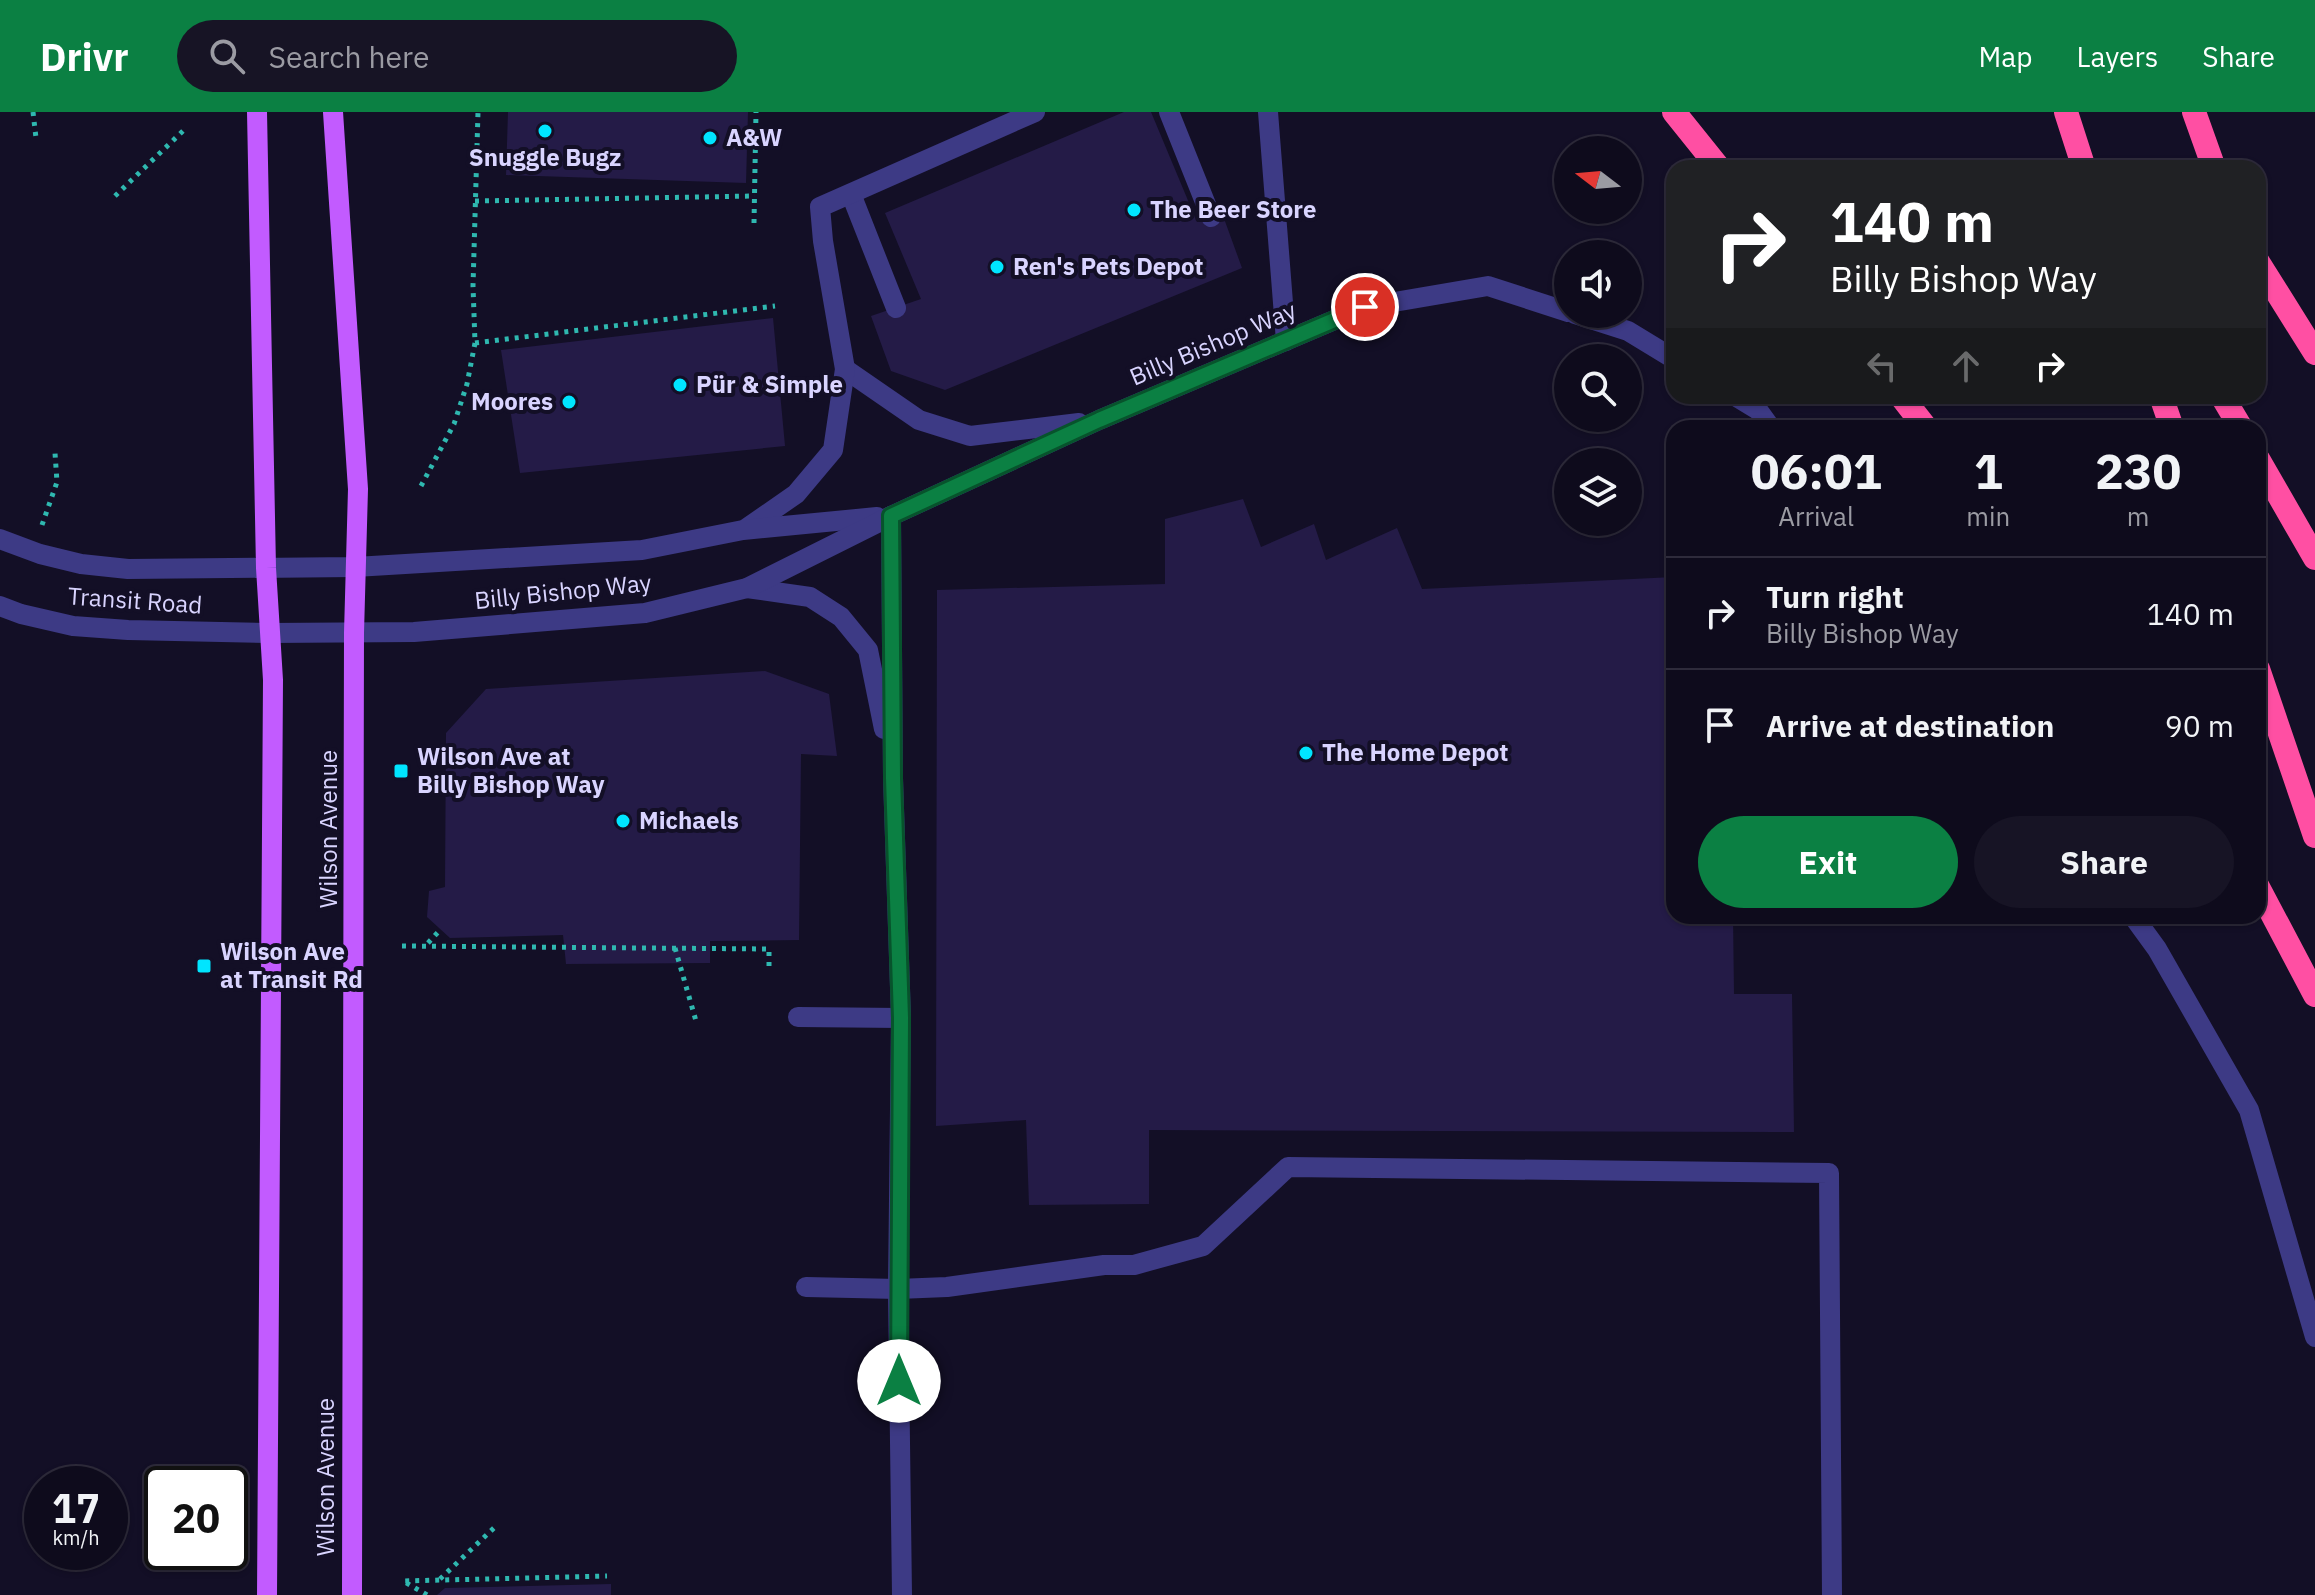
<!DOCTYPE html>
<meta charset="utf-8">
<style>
:root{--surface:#0e0b1c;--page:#171425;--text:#f1f3f6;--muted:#9b9ba3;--line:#2e2b3b;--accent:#0b8043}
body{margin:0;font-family:"IBM Plex Sans",sans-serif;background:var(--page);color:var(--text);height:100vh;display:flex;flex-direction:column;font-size:30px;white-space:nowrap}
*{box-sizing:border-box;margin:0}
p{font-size:26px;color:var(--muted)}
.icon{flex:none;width:44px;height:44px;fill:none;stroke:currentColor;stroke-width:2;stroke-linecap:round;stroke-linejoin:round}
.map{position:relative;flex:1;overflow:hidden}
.drawer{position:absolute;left:1666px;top:308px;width:600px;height:504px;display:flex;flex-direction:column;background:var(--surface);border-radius:24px;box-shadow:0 2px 6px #0004,0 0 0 2px var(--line)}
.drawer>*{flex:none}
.top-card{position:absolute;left:1666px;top:48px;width:600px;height:244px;border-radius:24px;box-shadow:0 2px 6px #0004,0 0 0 2px var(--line);background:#202124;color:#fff;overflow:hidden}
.needle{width:52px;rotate:286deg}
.fabs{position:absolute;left:1554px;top:24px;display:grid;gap:16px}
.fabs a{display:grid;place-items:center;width:88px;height:88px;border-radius:50%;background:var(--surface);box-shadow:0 2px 6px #0004,0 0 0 2px var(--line);font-size:40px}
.speed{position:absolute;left:24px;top:1354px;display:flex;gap:16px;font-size:40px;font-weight:700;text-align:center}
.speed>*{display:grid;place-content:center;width:104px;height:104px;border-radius:50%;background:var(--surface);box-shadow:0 2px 6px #0004,0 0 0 2px var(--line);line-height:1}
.speed small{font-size:20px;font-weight:400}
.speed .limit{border:4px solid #111;border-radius:12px;background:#fff;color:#111}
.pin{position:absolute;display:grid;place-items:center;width:68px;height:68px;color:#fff;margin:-34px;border:4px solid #fff;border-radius:50%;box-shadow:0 2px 8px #0007}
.me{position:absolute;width:88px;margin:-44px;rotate:0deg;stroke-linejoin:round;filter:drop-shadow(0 0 6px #0008)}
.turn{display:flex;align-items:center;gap:28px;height:168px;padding:0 32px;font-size:36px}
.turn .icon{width:104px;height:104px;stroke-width:2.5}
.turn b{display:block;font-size:56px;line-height:68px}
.lanes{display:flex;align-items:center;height:76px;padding:0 32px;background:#0003;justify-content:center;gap:40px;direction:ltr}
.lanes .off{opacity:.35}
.eta{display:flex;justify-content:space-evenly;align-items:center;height:136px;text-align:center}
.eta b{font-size:48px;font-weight:700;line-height:56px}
.action{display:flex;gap:16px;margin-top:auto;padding:16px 32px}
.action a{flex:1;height:92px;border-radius:48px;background:var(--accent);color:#fff;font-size:32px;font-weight:700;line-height:92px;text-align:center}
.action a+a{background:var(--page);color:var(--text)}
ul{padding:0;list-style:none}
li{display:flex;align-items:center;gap:24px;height:112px;padding:0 32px;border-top:2px solid var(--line)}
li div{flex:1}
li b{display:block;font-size:30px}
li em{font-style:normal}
header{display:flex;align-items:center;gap:48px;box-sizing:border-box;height:112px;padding:0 40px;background:var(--accent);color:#fff}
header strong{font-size:38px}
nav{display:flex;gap:44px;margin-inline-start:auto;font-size:28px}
.search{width:560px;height:72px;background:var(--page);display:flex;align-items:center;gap:20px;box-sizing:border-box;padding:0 28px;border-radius:44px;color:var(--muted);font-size:30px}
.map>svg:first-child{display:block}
.building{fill:#241b47}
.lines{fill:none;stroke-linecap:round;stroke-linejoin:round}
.path{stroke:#2fb8b0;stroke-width:5;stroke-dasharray:4 6;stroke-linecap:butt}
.minor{stroke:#3d3a85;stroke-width:20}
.major{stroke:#c25bff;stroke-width:20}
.highway{stroke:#ff4fa3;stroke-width:24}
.route-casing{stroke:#07532c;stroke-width:20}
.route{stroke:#0b8043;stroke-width:14}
.poi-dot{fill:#00e5ff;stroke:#130f26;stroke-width:3}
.labels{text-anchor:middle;stroke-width:8;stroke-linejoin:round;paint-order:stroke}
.poi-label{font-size:24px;font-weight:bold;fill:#d9d4ff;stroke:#130f26;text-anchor:start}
.street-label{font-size:24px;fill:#d9d4ff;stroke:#130f26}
</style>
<header>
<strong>Drivr</strong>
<div class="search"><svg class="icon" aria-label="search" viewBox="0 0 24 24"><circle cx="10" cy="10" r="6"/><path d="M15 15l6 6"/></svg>Search here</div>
<nav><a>Map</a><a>Layers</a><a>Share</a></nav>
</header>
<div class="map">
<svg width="2315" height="1483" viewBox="0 0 2315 1483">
<rect width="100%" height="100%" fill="#130f26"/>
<g class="building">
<polygon points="508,0 748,0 746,71 506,63"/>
<polygon points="1124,0 1151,0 1197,110 1222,101 1242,156 945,278 891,259 871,204 921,187 885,101"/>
<polygon points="773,206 785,334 520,361 501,238"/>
<polygon points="1243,387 1261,435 1314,412 1326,448 1397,416 1422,477 1674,465 1674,804 1733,804 1734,882 1792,882 1794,1020 1149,1018 1149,1092 1029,1093 1026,1008 936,1014 937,478 1165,472 1165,407"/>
<polygon points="765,559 829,582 837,644 801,642 799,828 710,829 710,851 566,852 563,823 450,826 427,805 429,779 445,775 446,621 486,577"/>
<polygon points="611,1472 611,1483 437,1483 445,1476"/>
</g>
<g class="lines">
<g class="path">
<polyline points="33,0 36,26"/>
<polyline points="115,84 185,17"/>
<polyline points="475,89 755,84"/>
<polyline points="754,111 756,0"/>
<polyline points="475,231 775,194"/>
<polyline points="421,374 454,312 467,272 475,231 473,174 478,0"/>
<polyline points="42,413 57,370 55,341"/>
<polyline points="428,831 441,817"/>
<polyline points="402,834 769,837 769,857"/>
<polyline points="675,836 696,909"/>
<polyline points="440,1467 495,1415"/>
<polyline points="427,1483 403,1469 607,1464"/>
</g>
<g class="minor">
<polyline points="1169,0 1211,105"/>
<polyline points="1268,0 1286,229"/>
<polyline points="851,82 896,196"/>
<polyline points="1575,202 1628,219 1674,247"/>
<polyline points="845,257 919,308 970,324 1079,311"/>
<polyline points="1735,284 1758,298 1771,316"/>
<polyline points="891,404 893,666 901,906 898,1177 902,1483"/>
<polyline points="747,416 796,382 833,338 845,257 823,129 820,95 1035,0"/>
<polyline points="0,427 40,442 81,452 128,457 355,455 642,438 743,418 877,405"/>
<polyline points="747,476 810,485 841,505 868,538 884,617"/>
<polyline points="0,494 21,502 73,514 128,518 269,521 414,520 645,501 747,476 891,404 1099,308 1365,195 1488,174 1568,200"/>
<polyline points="2133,804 2157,837 2249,998 2315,1225"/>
<polyline points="798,905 901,906"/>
<polyline points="806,1175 898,1177 947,1175 1104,1153 1134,1153 1203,1134 1288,1055 1829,1061 1832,1483"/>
</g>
<g class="major">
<polyline points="257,0 266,456 273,568 267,1483"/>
<polyline points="333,0 358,377 354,521 352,1483"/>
</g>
<g class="highway">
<polyline points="1674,0 1719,56"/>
<polyline points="2066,0 2084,56"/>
<polyline points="2194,0 2214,56"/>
<polyline points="2258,150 2315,241"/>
<polyline points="1901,284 1926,316"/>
<polyline points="2161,284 2172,316"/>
<polyline points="2222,284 2241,316"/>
<polyline points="2258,347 2315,446"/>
<polyline points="2258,557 2315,724"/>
<polyline points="2258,775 2315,883"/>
</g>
</g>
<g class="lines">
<defs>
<polyline id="route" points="899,1269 901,906 893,666 891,404 1099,308 1365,195"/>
</defs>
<use href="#route" class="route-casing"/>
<use href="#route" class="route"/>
</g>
<g class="poi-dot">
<circle cx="545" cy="19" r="8"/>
<circle cx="710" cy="26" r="8"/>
<circle cx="1134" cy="98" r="8"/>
<circle cx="997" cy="155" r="8"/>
<circle cx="680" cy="273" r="8"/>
<circle cx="569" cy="290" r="8"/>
<circle cx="1306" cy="641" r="8"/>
<rect x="393" y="651" width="16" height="16" rx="4"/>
<circle cx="623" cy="709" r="8"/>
<rect x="196" y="846" width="16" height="16" rx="4"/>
</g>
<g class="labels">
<g class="poi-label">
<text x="726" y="34">A&amp;W</text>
<text x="545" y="54" text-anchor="middle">Snuggle Bugz</text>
<text x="1150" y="106">The Beer Store</text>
<text x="1013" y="163">Ren's Pets Depot</text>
<text x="696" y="281">Pür &amp; Simple</text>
<text x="553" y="298" text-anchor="end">Moores</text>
<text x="1322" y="649">The Home Depot</text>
<text x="417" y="653">Wilson Ave at<tspan x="417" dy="28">Billy Bishop Way</tspan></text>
<text x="639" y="717">Michaels</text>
<text x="220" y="848">Wilson Ave<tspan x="220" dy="28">at Transit Rd</tspan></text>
</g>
<g class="street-label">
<text transform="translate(1213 232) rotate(-23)" y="8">Billy Bishop Way</text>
<text transform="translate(563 480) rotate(-6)" y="8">Billy Bishop Way</text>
<text transform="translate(135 489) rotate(4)" y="8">Transit Road</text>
<text transform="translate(329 717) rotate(-90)" y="8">Wilson Avenue</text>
<text transform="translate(326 1365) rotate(-90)" y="8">Wilson Avenue</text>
</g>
</g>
</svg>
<div class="fabs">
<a><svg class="needle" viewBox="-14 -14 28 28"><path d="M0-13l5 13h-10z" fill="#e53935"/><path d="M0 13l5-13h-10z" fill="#9b9ba3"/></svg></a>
<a><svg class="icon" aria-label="sound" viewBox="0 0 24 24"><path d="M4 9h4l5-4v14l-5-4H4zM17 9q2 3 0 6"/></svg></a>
<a><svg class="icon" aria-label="search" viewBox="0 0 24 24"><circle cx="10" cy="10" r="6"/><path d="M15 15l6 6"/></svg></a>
<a><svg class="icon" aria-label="layers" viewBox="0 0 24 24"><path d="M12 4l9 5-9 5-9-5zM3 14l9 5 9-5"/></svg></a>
</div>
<div class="speed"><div>17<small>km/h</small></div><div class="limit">20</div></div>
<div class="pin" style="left:1365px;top:195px;background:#d93025"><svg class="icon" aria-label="arrive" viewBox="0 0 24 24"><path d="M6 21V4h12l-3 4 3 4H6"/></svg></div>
<svg class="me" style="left:899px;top:1269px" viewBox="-20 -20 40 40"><circle r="19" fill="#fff"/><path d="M0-13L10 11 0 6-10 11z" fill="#0b8043"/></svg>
<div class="top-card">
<div class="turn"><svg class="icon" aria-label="right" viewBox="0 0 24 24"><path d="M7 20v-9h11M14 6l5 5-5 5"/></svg><div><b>140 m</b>Billy Bishop Way</div></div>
<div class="lanes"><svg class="icon off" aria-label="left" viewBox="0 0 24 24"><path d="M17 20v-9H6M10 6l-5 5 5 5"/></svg><svg class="icon off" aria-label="ahead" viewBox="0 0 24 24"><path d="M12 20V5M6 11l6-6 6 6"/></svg><svg class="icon" aria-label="right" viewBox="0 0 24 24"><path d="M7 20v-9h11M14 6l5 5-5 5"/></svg></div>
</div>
<section class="drawer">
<div class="eta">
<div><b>06:01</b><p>Arrival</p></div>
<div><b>1</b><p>min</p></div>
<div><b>230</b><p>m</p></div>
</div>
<ul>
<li><svg class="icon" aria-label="right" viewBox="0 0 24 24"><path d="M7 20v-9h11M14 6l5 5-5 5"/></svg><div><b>Turn right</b><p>Billy Bishop Way</p></div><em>140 m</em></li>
<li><svg class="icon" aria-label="arrive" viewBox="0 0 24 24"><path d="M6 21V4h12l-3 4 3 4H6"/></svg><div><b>Arrive at destination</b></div><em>90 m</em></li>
</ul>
<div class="action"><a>Exit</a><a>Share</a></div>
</section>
</div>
